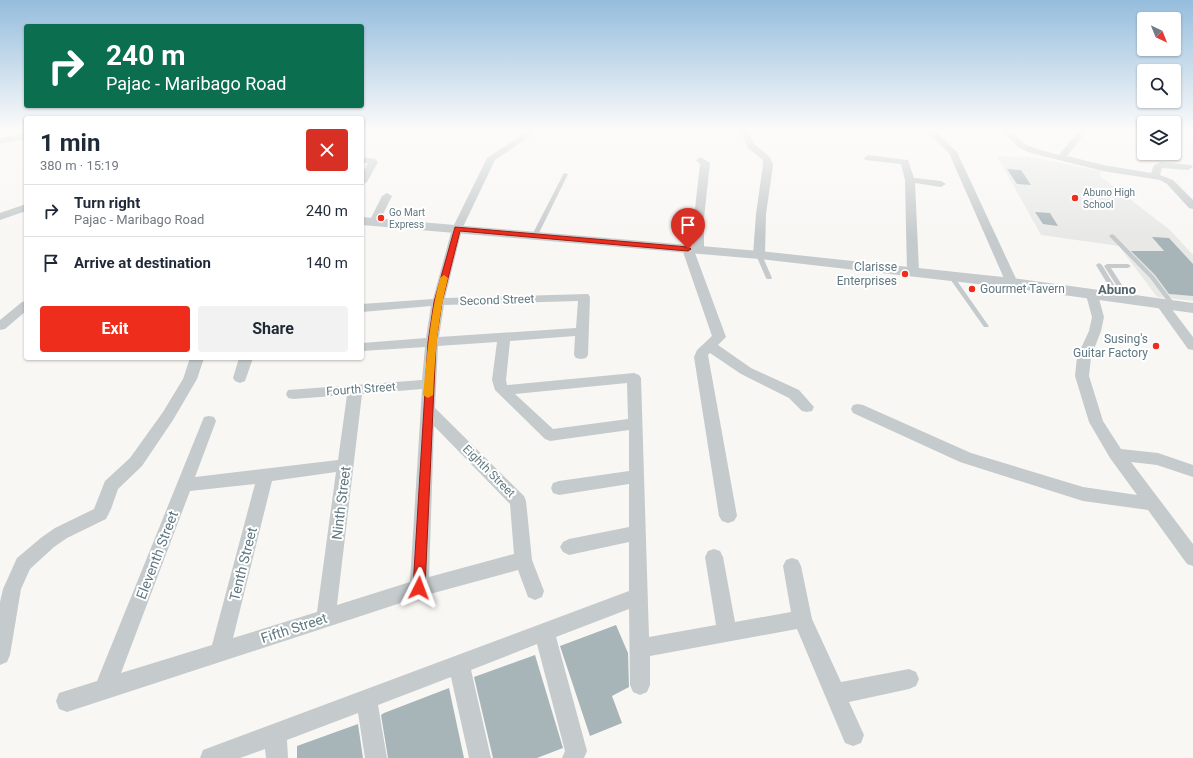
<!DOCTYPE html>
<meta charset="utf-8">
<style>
:root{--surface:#fff;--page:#f2f2f3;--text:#1f2937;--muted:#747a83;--line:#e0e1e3;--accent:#ef2d1d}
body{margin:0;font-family:Roboto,sans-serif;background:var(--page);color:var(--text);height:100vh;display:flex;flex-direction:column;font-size:15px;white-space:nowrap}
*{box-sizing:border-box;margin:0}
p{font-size:13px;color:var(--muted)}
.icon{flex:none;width:22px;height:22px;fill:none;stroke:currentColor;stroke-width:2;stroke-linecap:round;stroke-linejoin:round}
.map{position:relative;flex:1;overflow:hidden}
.details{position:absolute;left:24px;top:116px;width:340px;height:244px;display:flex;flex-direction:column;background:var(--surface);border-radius:4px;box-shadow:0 1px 3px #0004}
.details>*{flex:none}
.hud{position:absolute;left:24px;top:24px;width:340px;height:84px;border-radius:4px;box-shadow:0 1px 3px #0004;background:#0b6e4f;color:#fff;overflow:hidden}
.needle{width:26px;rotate:137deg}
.tools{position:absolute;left:1137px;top:12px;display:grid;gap:8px}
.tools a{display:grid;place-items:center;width:44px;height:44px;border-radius:4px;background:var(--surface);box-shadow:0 1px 3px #0004;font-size:20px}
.pin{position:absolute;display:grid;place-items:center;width:34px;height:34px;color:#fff;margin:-41px -17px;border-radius:50% 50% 50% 0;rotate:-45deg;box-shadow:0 0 4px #0007}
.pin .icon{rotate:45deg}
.me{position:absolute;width:44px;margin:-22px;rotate:3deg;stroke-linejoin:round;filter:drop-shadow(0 0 3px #0008)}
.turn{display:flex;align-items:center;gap:14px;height:84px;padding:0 16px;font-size:18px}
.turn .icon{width:52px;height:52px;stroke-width:2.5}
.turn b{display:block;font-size:28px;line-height:34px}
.round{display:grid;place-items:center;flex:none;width:42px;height:42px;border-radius:4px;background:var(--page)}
.summary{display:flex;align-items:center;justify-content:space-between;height:68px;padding:0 16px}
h1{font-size:24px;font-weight:700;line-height:30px}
.primary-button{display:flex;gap:8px;margin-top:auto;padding:8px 16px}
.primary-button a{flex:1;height:46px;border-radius:4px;background:var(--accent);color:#fff;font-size:16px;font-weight:700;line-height:46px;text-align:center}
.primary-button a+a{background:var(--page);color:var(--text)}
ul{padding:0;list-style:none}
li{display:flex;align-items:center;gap:12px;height:52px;padding:0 16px;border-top:1px solid var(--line)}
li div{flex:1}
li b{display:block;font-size:15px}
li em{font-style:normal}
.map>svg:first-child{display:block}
.built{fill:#e8e9e7}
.building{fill:#a8b5b8}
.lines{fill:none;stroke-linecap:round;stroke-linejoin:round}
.service{fill:#c5cacc;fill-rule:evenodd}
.minor{fill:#c5cacc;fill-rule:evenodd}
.tertiary{fill:#c5cacc;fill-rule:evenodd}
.route{fill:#ef2d1d;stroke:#9b1d13}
.slow{fill:#f59e0b}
.poi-dot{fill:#ef2d1d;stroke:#fff;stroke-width:1.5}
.labels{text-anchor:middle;stroke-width:4;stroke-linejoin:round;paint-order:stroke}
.far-poi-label{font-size:10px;fill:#607881;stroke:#fff;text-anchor:start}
.poi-label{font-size:12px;fill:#607881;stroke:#fff;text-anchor:end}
.street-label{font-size:12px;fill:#607881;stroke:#fff}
.neighbourhood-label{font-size:13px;font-weight:bold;fill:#53656c;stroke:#fff}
.near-street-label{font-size:14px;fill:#607881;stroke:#fff}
</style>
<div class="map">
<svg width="1193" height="758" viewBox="0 0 1193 758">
<rect width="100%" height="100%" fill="#f8f7f4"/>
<polygon class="built" points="997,156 1029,157 1101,171 1100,176 1170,230 1193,255 1193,301 1157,297 1119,246 1041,235"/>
<g class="building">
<polygon points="1007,169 1021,170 1031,185 1017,184"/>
<polygon points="1035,212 1050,213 1058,226 1043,224"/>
<polygon points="1152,237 1169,238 1193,264 1193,296 1169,294 1155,275 1131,251 1164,251"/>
<polygon points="616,625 628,653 629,687 612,696 622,723 590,736 560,646"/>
<polygon points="535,655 563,748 537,758 493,758 474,677"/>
<polygon points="449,688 464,758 388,758 381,715 384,713"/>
<polygon points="358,724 363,758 297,758 297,746"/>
</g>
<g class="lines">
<g class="service">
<polygon points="564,173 568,174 538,235 537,236 533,236 532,235"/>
<polygon points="1112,234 1114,235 1154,276 1175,304 1174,305 1170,305 1150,278 1110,237 1109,236"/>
<polygon points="759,253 762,255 772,278 771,279 767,279 766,278 756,255"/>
<polygon points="1099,263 1102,265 1122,298 1121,299 1119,300 1116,298 1096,265"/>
<polygon points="1107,264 1128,264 1131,266 1128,268 1111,268 1131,299 1130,300 1126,300 1125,299 1104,266"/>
<polygon points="951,274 953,275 988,325 989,326 988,327 984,327 948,276"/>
</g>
<g class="minor">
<path d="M528 131H538L495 160 462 229 445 298 588 294 590 297 588 355 586 358 581 359 576 358 574 355 575 336 510 341 506 380 507 385 634 373 639 375 641 378 649 637 716 625 705 557 708 551 714 549 720 551 723 557 735 622 791 612 783 566 786 560 792 558 798 560 801 566 812 619 841 682 909 669 916 672 919 679 916 686 909 689 849 702 864 735 861 743 853 746 845 743 797 629 650 656V685L647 692 640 695 633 692 630 685 629 609 556 637 587 751 584 758H562L565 751 537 644 471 670 491 758H469L451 677 378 705 387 758H365L358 713 287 740 288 758H266L265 749 240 758H200L203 750 211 747 629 591V542L569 555 563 552 560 547 563 542 569 539 629 527V484L559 495 553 493 551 488 553 483 559 481 629 471V430L550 441 545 439 495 390 492 380 497 342 438 346 435 408 524 496 526 501 532 560 544 591 542 597 535 600 528 597 518 570 419 597 67 712 59 709 56 701 59 693 97 681 204 417 209 416 214 417 216 421 195 477 338 460 347 395 293 399 288 398 286 394 288 390 422 380 425 347 362 351V343L426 338 431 306 362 312V304L433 299 452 229 487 158ZM578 301 576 328 439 337 444 305ZM627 383 628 419 553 429 515 394ZM422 389 410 582 337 605 362 394ZM434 426 510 504 514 554 429 577ZM336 472 317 612 233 638 272 481ZM255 484 212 645 121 673 190 491Z"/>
<polygon points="740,131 748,131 754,144 770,157 773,165 766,214 765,255 759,258 753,255 756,214 763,165 763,160 748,148"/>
<polygon points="926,131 935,131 957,152 1018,283 1016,286 1008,286 1006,283 949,153"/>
<polygon points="1002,131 1011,131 1025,144 1037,149 1059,155 1078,131 1084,131 1085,133 1067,156 1103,165 1151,173 1154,165 1161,162 1191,165 1193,167 1188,170 1162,168 1160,175 1173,180 1193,200 1193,209 1189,208 1167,184 1160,180 1103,171 1031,153 1019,148"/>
<polygon points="26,133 26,139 0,144 0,138"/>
<polygon points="868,155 908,160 914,178 941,181 946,184 941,187 915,183 919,271 917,273 909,273 907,271 905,180 901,164 865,160 864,158"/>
<polygon points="362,157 375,159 378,162 367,182 362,185 362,174 368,163 362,163"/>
<polygon points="701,157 710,163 704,218 704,250 702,252 695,253 726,337 718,345 751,368 799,390 814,407 812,411 807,412 802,411 789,398 741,374 710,353 708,355 737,516 734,521 728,523 722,521 719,516 694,357 697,350 712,336 682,249 688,246 693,248 694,218 700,164 696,160"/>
<polygon points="387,193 392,196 379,222 374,225 370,224 369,222 382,196"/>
<polygon points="26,204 26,211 0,220 0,213"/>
<polygon points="1092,291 1096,292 1098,295 1104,317 1101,331 1091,357 1089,376 1103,421 1121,449 1158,453 1193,465 1193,477 1157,465 1131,462 1193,544 1193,566 1187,564 1148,510 1083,501 960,462 853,413 851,409 853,405 858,404 863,405 971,453 1083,487 1137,495 1110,458 1089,422 1075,376 1077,357 1089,331 1092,317 1086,295 1088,292"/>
<polygon points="1161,299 1165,300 1193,337 1193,350 1188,349 1155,303 1157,300"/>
<polygon points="26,301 26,311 5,329 0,330 0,320 22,302"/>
<polygon points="190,358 204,358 197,379 173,420 142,466 118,489 111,509 106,519 67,538 54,547 30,569 21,589 10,655 7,662 0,665 0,602 3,589 17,558 42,537 55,528 94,509 105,481 130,458 163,412 183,379"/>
<polygon points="239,358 253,358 245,381 240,383 235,381 233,378"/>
</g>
<polygon class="tertiary" points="362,217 759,251 1012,278 1193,303 1193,313 1012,288 759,259 362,225"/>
</g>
<linearGradient id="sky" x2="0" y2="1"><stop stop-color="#95bddd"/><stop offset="0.55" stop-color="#fcfbfa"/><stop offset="1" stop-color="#fcfbfa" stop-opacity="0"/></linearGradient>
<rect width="1193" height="237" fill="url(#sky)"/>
<polygon class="route" points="455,227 688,247 691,249 688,251 460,231 442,302 436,342 425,588 423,592 419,593 414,592 413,588 428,342 434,302"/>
<path class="slow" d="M444 275 448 278C438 316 435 355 433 395L428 398 423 395C427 355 430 316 440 278Z"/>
<g class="poi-dot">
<circle cx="1075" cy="198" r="4"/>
<circle cx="381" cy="218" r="4"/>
<circle cx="905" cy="274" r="4"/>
<circle cx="972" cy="289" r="4"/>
<circle cx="1156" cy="346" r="4"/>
</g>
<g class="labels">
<g class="far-poi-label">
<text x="1083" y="196">Abuno High<tspan x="1083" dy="12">School</tspan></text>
<text x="389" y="216">Go Mart<tspan x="389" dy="12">Express</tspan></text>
</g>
<g class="poi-label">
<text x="897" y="271">Clarisse<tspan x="897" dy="14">Enterprises</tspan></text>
<text x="980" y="293" text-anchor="start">Gourmet Tavern</text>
<text x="1148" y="343">Susing's<tspan x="1148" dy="14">Guitar Factory</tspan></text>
</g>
<g class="street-label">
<text transform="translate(497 300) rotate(-2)" y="4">Second Street</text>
<text transform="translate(361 389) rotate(-4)" y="4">Fourth Street</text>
<text transform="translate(489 471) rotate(45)" y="4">Eighth Street</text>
</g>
<g class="neighbourhood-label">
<text x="1117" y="294">Abuno</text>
</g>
<g class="near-street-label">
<text transform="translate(341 503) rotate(-83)" y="5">Ninth Street</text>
<text transform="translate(157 555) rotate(-69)" y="5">Eleventh Street</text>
<text transform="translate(243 564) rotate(-76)" y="5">Tenth Street</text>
<text transform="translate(294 628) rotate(-18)" y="5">Fifth Street</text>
</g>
</g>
</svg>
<div class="tools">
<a><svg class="needle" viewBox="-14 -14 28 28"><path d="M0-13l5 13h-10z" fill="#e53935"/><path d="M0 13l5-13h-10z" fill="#747a83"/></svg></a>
<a><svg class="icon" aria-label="search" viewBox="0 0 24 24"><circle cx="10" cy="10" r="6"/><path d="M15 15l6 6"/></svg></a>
<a><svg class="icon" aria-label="layers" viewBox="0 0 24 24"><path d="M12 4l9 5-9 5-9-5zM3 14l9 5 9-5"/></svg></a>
</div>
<div class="pin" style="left:688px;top:249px;background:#d93025"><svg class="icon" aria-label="arrive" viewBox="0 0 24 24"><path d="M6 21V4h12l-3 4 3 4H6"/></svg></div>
<svg class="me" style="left:419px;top:588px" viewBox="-20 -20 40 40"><path d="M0-17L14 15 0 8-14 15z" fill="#ef2d1d" stroke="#fff" stroke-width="4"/></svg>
<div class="hud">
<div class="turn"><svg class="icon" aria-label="right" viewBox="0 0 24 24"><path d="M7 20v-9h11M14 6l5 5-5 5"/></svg><div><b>240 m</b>Pajac - Maribago Road</div></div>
</div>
<section class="details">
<div class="summary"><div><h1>1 min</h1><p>380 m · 15:19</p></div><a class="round" style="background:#d93025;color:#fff"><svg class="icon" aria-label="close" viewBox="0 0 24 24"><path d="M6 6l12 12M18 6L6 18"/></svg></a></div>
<ul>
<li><svg class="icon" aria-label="right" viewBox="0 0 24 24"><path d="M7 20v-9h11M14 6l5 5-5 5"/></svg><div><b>Turn right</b><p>Pajac - Maribago Road</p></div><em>240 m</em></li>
<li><svg class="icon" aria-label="arrive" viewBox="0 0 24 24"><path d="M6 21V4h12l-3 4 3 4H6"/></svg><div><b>Arrive at destination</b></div><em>140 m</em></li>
</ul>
<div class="primary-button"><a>Exit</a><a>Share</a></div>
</section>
</div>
